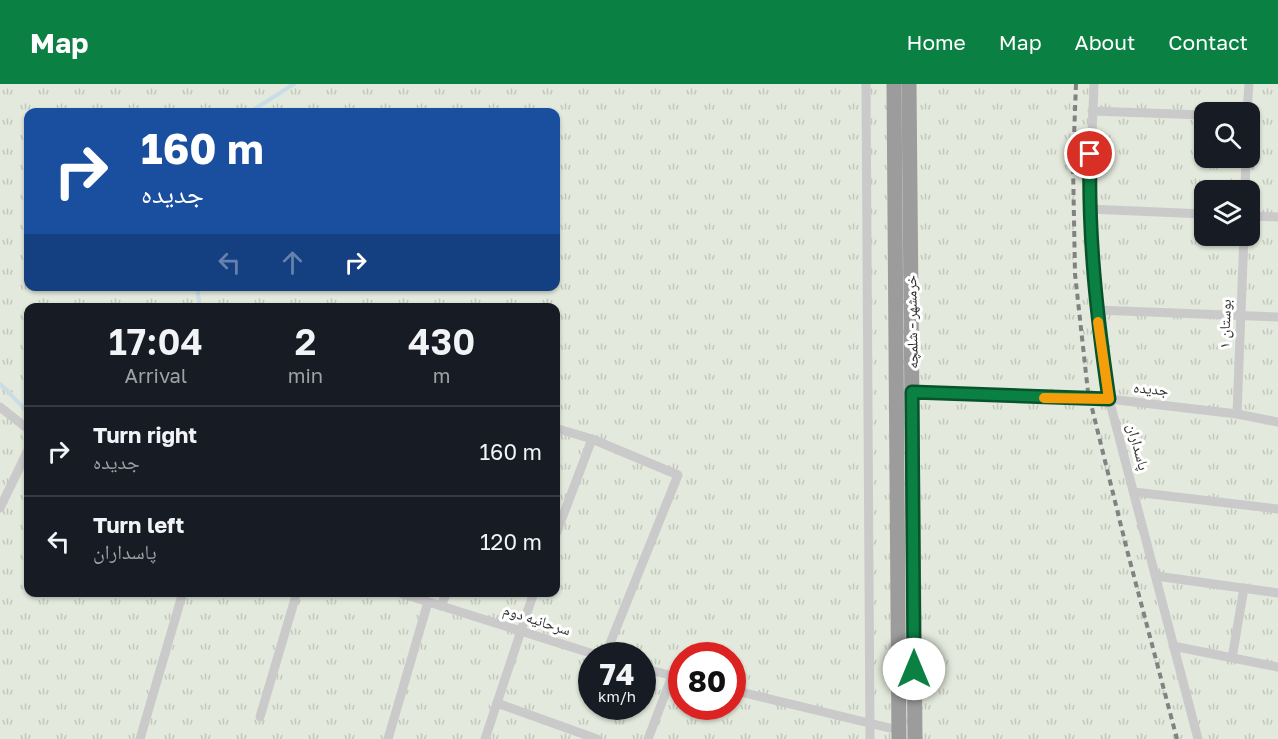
<!DOCTYPE html>
<meta charset="utf-8">
<style>
:root{--surface:#171b24;--page:#242831;--text:#f1f3f6;--muted:#9ea1a6;--line:#363941;--accent:#0b8043}
body{margin:0;font-family:"Golos Text","Noto Naskh Arabic",sans-serif;background:var(--page);color:var(--text);height:100vh;display:flex;flex-direction:column;font-size:22px;white-space:nowrap}
*{box-sizing:border-box;margin:0}
p{font-size:20px;color:var(--muted)}
.icon{flex:none;width:33px;height:33px;fill:none;stroke:currentColor;stroke-width:2;stroke-linecap:round;stroke-linejoin:round}
.map{position:relative;flex:1;overflow:hidden}
.side{position:absolute;left:24px;top:219px;width:536px;height:294px;display:flex;flex-direction:column;background:var(--surface);border-radius:12px;box-shadow:0 2px 4px #0004}
.side>*{flex:none}
.hud{position:absolute;left:24px;top:24px;width:536px;height:183px;border-radius:12px;box-shadow:0 2px 4px #0004;background:#1a4fa0;color:#fff;overflow:hidden}
.fabs{position:absolute;left:1194px;top:18px;display:grid;gap:12px}
.fabs a{display:grid;place-items:center;width:66px;height:66px;border-radius:12px;background:var(--surface);box-shadow:0 2px 4px #0004;font-size:30px}
.speed{position:absolute;left:578px;top:558px;display:flex;gap:12px;font-size:30px;font-weight:700;text-align:center}
.speed>*{display:grid;place-content:center;width:78px;height:78px;border-radius:50%;background:var(--surface);box-shadow:0 2px 4px #0004;line-height:1}
.speed small{font-size:15px;font-weight:400}
.speed .limit{border:9px solid #d22;background:#fff;color:#111}
.pin{position:absolute;display:grid;place-items:center;width:51px;height:51px;color:#fff;margin:-26px;border:3px solid #fff;border-radius:50%;box-shadow:0 2px 6px #0007}
.me{position:absolute;width:66px;margin:-33px;rotate:0deg;stroke-linejoin:round;filter:drop-shadow(0 0 4px #0008)}
.turn{display:flex;align-items:center;gap:21px;height:126px;padding:0 18px;font-size:27px}
.turn .icon{width:78px;height:78px;stroke-width:2.5}
.turn b{display:block;font-size:42px;line-height:51px}
.lanes{display:flex;align-items:center;height:57px;padding:0 18px;background:#0003;justify-content:center;gap:30px;direction:ltr}
.lanes .off{opacity:.35}
.eta{display:flex;justify-content:space-evenly;align-items:center;height:102px;text-align:center}
.eta b{font-size:36px;font-weight:600;line-height:42px}
ul{padding:0;list-style:none}
li{display:flex;align-items:center;gap:18px;height:90px;padding:0 18px;border-top:2px solid var(--line)}
li div{flex:1}
li b{display:block;font-size:22px}
li em{font-style:normal}
header{display:flex;align-items:center;gap:36px;box-sizing:border-box;height:84px;padding:0 30px;background:var(--accent);color:#fff}
header strong{font-size:28px}
nav{display:flex;gap:33px;margin-inline-start:auto;font-size:21px}
.map>svg:first-child{display:block}
.grass{fill:url(#grass-tufts);fill-rule:evenodd}
.lines{fill:none;stroke-linecap:round;stroke-linejoin:round}
.stream{stroke:#cadce6;stroke-width:4}
.minor{stroke:#cacaca;stroke-width:9}
.trunk{stroke:#9c9c9c;stroke-width:15}
.rail{stroke:#828282;stroke-width:4;stroke-dasharray:6 4.5;stroke-linecap:butt}
.route-casing{stroke:#07532c;stroke-width:15}
.route{stroke:#0b8043;stroke-width:10}
.slow{stroke:#f59e0b;stroke-width:10}
.labels{text-anchor:middle;stroke-width:6;stroke-linejoin:round;paint-order:stroke}
.street-label{font-size:15px;fill:#2d2d2d;stroke:#fff}
</style>
<header>
<strong>Map</strong>
<nav><a>Home</a><a>Map</a><a>About</a><a>Contact</a></nav>
</header>
<div class="map">
<svg width="1278" height="655" viewBox="0 0 1278 655">
<defs>
<pattern id="grass-tufts" width="24" height="20" patternUnits="userSpaceOnUse" patternTransform="scale(1.5)"><rect width="24" height="20" fill="#e3e9dc"/><path d="M3 7l-1-3M5 7V3M7 7l1-3M15 17l-1-3M17 17v-4M19 17l1-3" fill="none" stroke="#c3c8bd"/></pattern>
</defs>
<rect width="100%" height="100%" fill="#fff"/>
<path class="grass" d="M0 0H1278V655H0ZM28 28H555V202H28ZM1204 28H1250V74H1204ZM1204 106H1250V152H1204ZM28 224H555V508H28ZM591 572H642V622H591ZM681 572H732V622H681Z"/>
<g class="lines">
<g class="stream">
<polyline points="250,28 294,0"/>
<polyline points="197,202 200,224"/>
<polyline points="0,300 28,328"/>
</g>
<g class="minor">
<polyline points="866,0 870,655"/>
<polyline points="1094,0 1089,125 1096,226 1109,315 1198,655"/>
<polyline points="1092,27 1204,31"/>
<polyline points="1247,28 1249,0"/>
<polyline points="1245,106 1246,74"/>
<polyline points="1089,125 1204,130"/>
<polyline points="1250,132 1278,133"/>
<polyline points="1096,226 1278,233"/>
<polyline points="907,307 1109,315 1237,330 1278,338"/>
<polyline points="0,323 28,345"/>
<polyline points="1237,330 1244,152"/>
<polyline points="555,344 592,355 678,391 605,572"/>
<polyline points="1134,408 1278,425"/>
<polyline points="0,424 28,366"/>
<polyline points="555,453 592,355"/>
<polyline points="1156,492 1278,509"/>
<polyline points="397,508 600,572"/>
<polyline points="441,522 447,508"/>
<polyline points="1173,562 1278,583"/>
<polyline points="1232,574 1244,504"/>
<polyline points="642,584 681,594"/>
<polyline points="732,606 898,646"/>
<polyline points="497,619 597,655"/>
<polyline points="260,633 297,508"/>
<polyline points="140,655 183,508"/>
<polyline points="388,655 428,518"/>
<polyline points="485,655 534,508"/>
<polyline points="648,655 672,592"/>
</g>
<g class="trunk">
<polyline points="894,0 899,655"/>
<polyline points="909,0 915,655"/>
</g>
<polyline class="rail" points="1076,0 1073,80 1075,190 1088,308 1127,466 1177,655"/>
</g>
<g class="lines">
<defs>
<path id="route" d="M914 585 912 308 1109 315C1097 233 1088 154 1090 70"/>
</defs>
<use href="#route" class="route-casing"/>
<use href="#route" class="route"/>
<polyline class="slow" points="1044,314 1109,315 1098,238"/>
</g>
<g class="labels">
<g class="street-label">
<text transform="translate(912 238) rotate(-91)" y="5">خرمشهر - شلمچه</text>
<text transform="translate(1225 240) rotate(-88)" y="5">بوستان ۱</text>
<text transform="translate(1151 305) rotate(6)" y="5">جدیده</text>
<text transform="translate(1138 363) rotate(75)" y="5">پاسداران</text>
<text transform="translate(537 536) rotate(18)" y="5">سرحانیه دوم</text>
</g>
</g>
</svg>
<div class="fabs">
<a><svg class="icon" aria-label="search" viewBox="0 0 24 24"><circle cx="10" cy="10" r="6"/><path d="M15 15l6 6"/></svg></a>
<a><svg class="icon" aria-label="layers" viewBox="0 0 24 24"><path d="M12 4l9 5-9 5-9-5zM3 14l9 5 9-5"/></svg></a>
</div>
<div class="speed"><div>74<small>km/h</small></div><div class="limit">80</div></div>
<div class="pin" style="left:1090px;top:70px;background:#d93025"><svg class="icon" aria-label="arrive" viewBox="0 0 24 24"><path d="M6 21V4h12l-3 4 3 4H6"/></svg></div>
<svg class="me" style="left:914px;top:585px" viewBox="-20 -20 40 40"><circle r="19" fill="#fff"/><path d="M0-13L10 11 0 6-10 11z" fill="#0b8043"/></svg>
<div class="hud">
<div class="turn"><svg class="icon" aria-label="right" viewBox="0 0 24 24"><path d="M7 20v-9h11M14 6l5 5-5 5"/></svg><div><b>160 m</b>جدیده</div></div>
<div class="lanes"><svg class="icon off" aria-label="left" viewBox="0 0 24 24"><path d="M17 20v-9H6M10 6l-5 5 5 5"/></svg><svg class="icon off" aria-label="ahead" viewBox="0 0 24 24"><path d="M12 20V5M6 11l6-6 6 6"/></svg><svg class="icon" aria-label="right" viewBox="0 0 24 24"><path d="M7 20v-9h11M14 6l5 5-5 5"/></svg></div>
</div>
<section class="side">
<div class="eta">
<div><b>17:04</b><p>Arrival</p></div>
<div><b>2</b><p>min</p></div>
<div><b>430</b><p>m</p></div>
</div>
<ul>
<li><svg class="icon" aria-label="right" viewBox="0 0 24 24"><path d="M7 20v-9h11M14 6l5 5-5 5"/></svg><div><b>Turn right</b><p>جدیده</p></div><em>160 m</em></li>
<li><svg class="icon" aria-label="left" viewBox="0 0 24 24"><path d="M17 20v-9H6M10 6l-5 5 5 5"/></svg><div><b>Turn left</b><p>پاسداران</p></div><em>120 m</em></li>
</ul>
</section>
</div>
